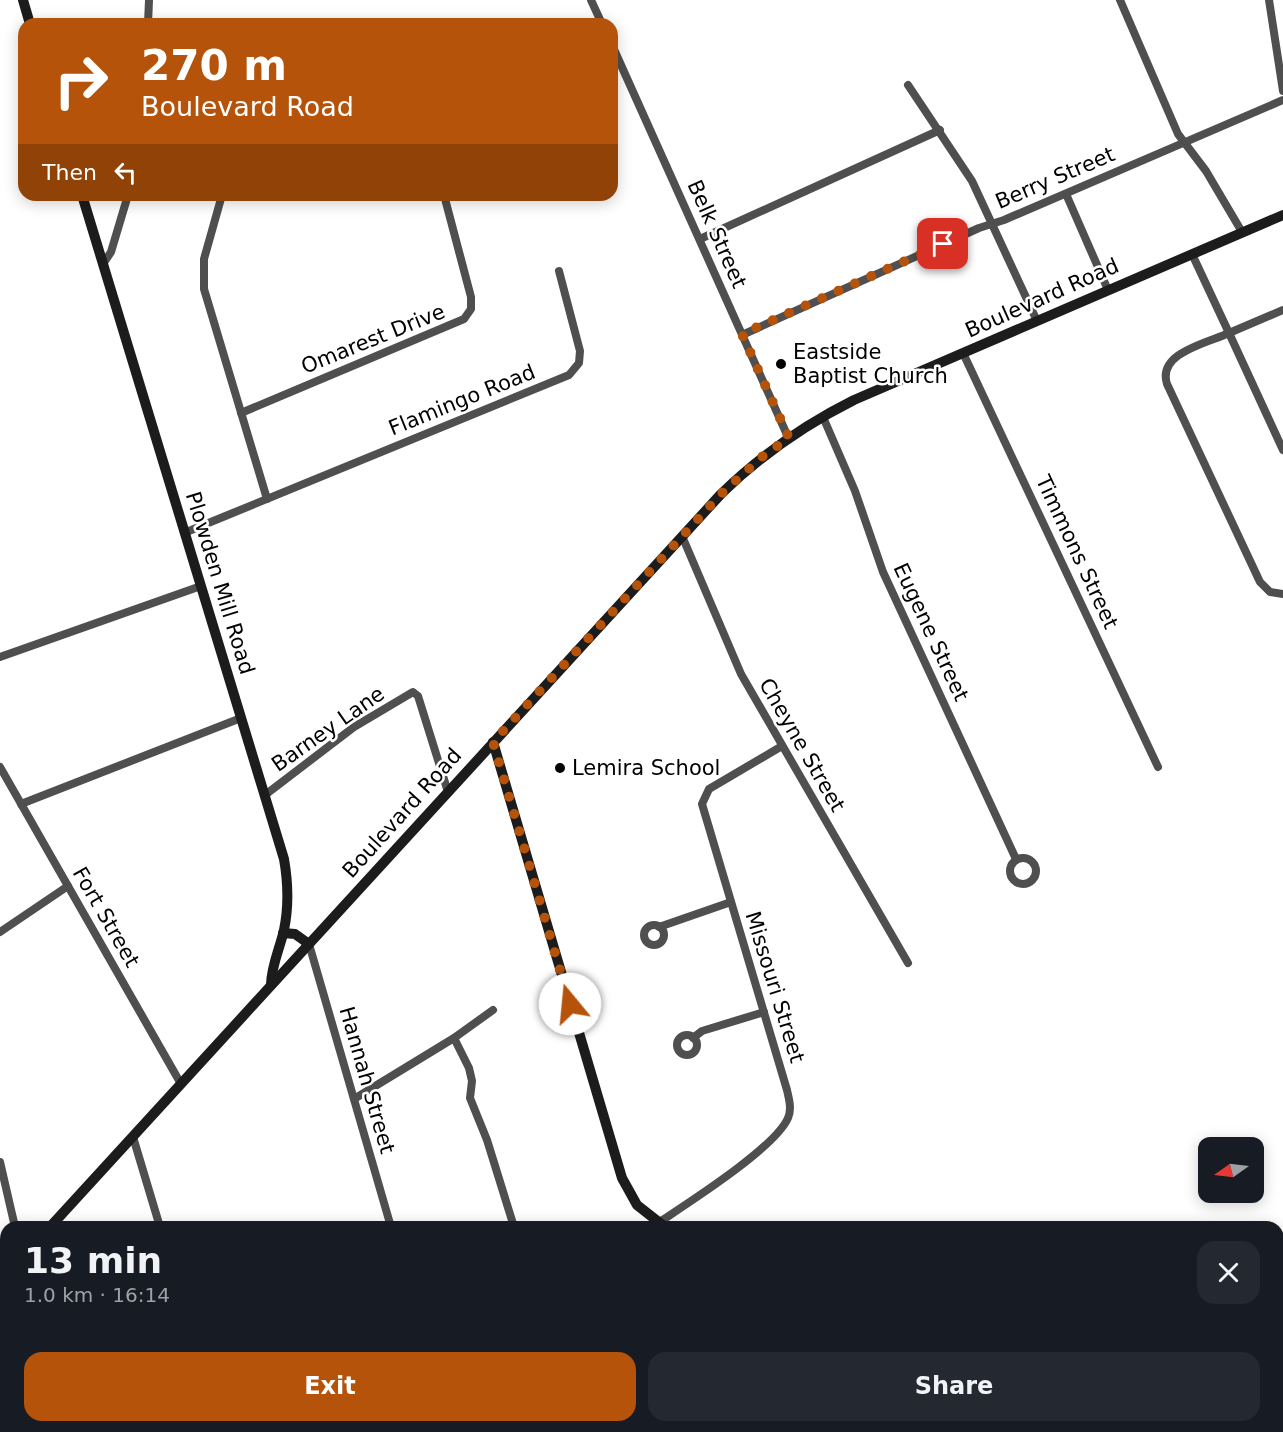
<!DOCTYPE html>
<meta charset="utf-8">
<style>
:root{--surface:#171b24;--page:#242831;--text:#f1f3f6;--muted:#9ea1a6;--accent:#b45309}
body{margin:0;font-family:"DejaVu Sans",sans-serif;background:var(--page);color:var(--text);height:100vh;display:flex;flex-direction:column;font-size:22px;white-space:nowrap}
*{box-sizing:border-box;margin:0}
p{font-size:20px;color:var(--muted)}
.icon{flex:none;width:33px;height:33px;fill:none;stroke:currentColor;stroke-width:2;stroke-linecap:round;stroke-linejoin:round}
.map{position:relative;flex:1;overflow:hidden}
.details{position:absolute;left:0px;top:1221px;width:1284px;height:212px;display:flex;flex-direction:column;background:var(--surface);border-radius:18px 18px 0 0;box-shadow:0 3px 15px #0003}
.details>*{flex:none}
.top-card{position:absolute;left:18px;top:18px;width:600px;height:183px;border-radius:18px;box-shadow:0 3px 15px #0003;background:#b45309;color:#fff;overflow:hidden}
.needle{width:39px;rotate:256deg}
.controls{position:absolute;left:1198px;top:1137px;display:grid;gap:12px}
.controls a{display:grid;place-items:center;width:66px;height:66px;border-radius:12px;background:var(--surface);box-shadow:0 3px 15px #0003;font-size:30px}
.pin{position:absolute;display:grid;place-items:center;width:51px;height:51px;color:#fff;margin:-26px;border-radius:12px;box-shadow:0 3px 9px #0006}
.me{position:absolute;width:66px;margin:-33px;rotate:343deg;stroke-linejoin:round;filter:drop-shadow(0 0 4px #0008)}
.turn{display:flex;align-items:center;gap:21px;height:126px;padding:0 24px;font-size:27px}
.turn .icon{width:78px;height:78px;stroke-width:2.5}
.turn b{display:block;font-size:42px;line-height:51px}
.then{display:flex;align-items:center;height:57px;padding:0 24px;background:#0003;gap:12px;font-size:22px}
.round{display:grid;place-items:center;flex:none;width:63px;height:63px;border-radius:18px;background:var(--page)}
.overview{display:flex;align-items:center;justify-content:space-between;height:102px;padding:0 24px}
h1{font-size:36px;font-weight:800;line-height:45px}
.action{display:flex;gap:12px;margin-top:auto;padding:12px 24px}
.action a{flex:1;height:69px;border-radius:18px;background:var(--accent);color:#fff;font-size:24px;font-weight:800;line-height:69px;text-align:center}
.action a+a{background:var(--page);color:var(--text)}
.map>svg:first-child{display:block}
.lines{fill:none;stroke-linecap:round;stroke-linejoin:round}
.street{stroke:#4f4f4f;stroke-width:8}
.secondary{stroke:#1c1c1c;stroke-width:10}
.rail-casing{stroke:#000;stroke-width:4.5}
.rail{stroke:#fff;stroke-width:2;stroke-dasharray:7;stroke-linecap:butt}
.route{stroke:#b45309;stroke-width:10;stroke-dasharray:0 18}
.poi-dot{fill:#000;stroke:#fff;stroke-width:2}
.labels{text-anchor:middle;stroke-width:5;stroke-linejoin:round;paint-order:stroke}
.street-label{font-size:21px;fill:#000;stroke:#fff}
.poi-label{font-size:21px;fill:#000;stroke:#fff;text-anchor:start}
</style>
<div class="map">
<svg width="1283" height="1432" viewBox="0 0 1283 1432">
<rect width="100%" height="100%" fill="#fff"/>
<g class="lines">
<g class="street">
<polyline points="591,0 602,24"/>
<polyline points="1120,0 1178,134 1206,171 1242,232"/>
<polyline points="1269,0 1283,91"/>
<polyline points="148,24 149,0"/>
<polyline points="612,45 788,437"/>
<polyline points="908,85 972,181 1037,321"/>
<polyline points="1066,194 1108,290"/>
<polyline points="222,195 204,259 204,289 267,499"/>
<polyline points="700,239 940,130"/>
<polyline points="1192,254 1229,333 1283,310"/>
<polyline points="103,264 111,252 128,195"/>
<polyline points="742,335 979,228 1004,220 1283,100"/>
<polyline points="963,353 1158,767"/>
<polyline points="241,413 464,319 471,309 471,297 444,195"/>
<polyline points="823,417 855,491 883,572 1016,859"/>
<path d="M1283 450 1229 333C1207 343 1157 353 1167 384L1260 582 1270 592 1283 594"/>
<polyline points="184,533 569,375 579,363 580,351 559,271"/>
<polyline points="682,536 741,674 908,963"/>
<polyline points="0,657 201,586"/>
<polyline points="0,767 181,1084"/>
<polyline points="265,795 354,727 413,692 418,696 448,792"/>
<polyline points="21,804 241,718"/>
<circle cx="1023" cy="871" r="13"/>
<circle cx="654" cy="935" r="10"/>
<polyline points="659,927 731,902"/>
<polyline points="0,932 68,886"/>
<polyline points="309,944 391,1227"/>
<circle cx="687" cy="1045" r="10"/>
<polyline points="454,1038 469,1068 472,1081 470,1098 487,1140 514,1227"/>
<polyline points="693,1038 702,1031 764,1012"/>
<polyline points="354,1099 454,1038 493,1010"/>
<polyline points="133,1137 160,1227"/>
<polyline points="0,1162 15,1227"/>
<path d="M658 1223C688 1203 775 1148 788 1118 792 1109 789 1099 787 1090L702 804 709 789 782 746"/>
<polyline points="1278,1368 1283,1363"/>
<polyline points="221,1426 223,1432"/>
<polyline points="1216,1432 1222,1426"/>
</g>
<g class="secondary">
<polyline points="23,0 30,24"/>
<path d="M82 195 284 859C288 882 289 906 284 930 280 948 271 966 271 985"/>
<polyline points="493,742 622,1178 637,1205 665,1227"/>
<polyline points="283,933 295,934 309,944"/>
<path d="M50 1227 721 494C761 455 804 425 854 400L1283 215"/>
<polyline points="0,1282 6,1276"/>
<polyline points="975,1426 983,1432"/>
<polyline points="865,1432 887,1426"/>
</g>
<defs>
<g id="rail">
<polyline points="1278,1395 1283,1390"/>
<polyline points="1242,1432 1248,1426"/>
</g>
</defs>
<use href="#rail" class="rail-casing"/>
<use href="#rail" class="rail"/>
</g>
<g class="lines">
<polyline class="route" points="570,1004 493,742 721,494 763,456 789,438 742,334 943,244"/>
</g>
<g class="poi-dot">
<circle cx="781" cy="364" r="6"/>
<circle cx="560" cy="768" r="6"/>
</g>
<g class="labels">
<g class="street-label">
<text transform="translate(1055 178) rotate(-23)" y="7">Berry Street</text>
<text transform="translate(717 234) rotate(66)" y="7">Belk Street</text>
<text transform="translate(1042 298) rotate(-24)" y="7">Boulevard Road</text>
<text transform="translate(373 339) rotate(-22)" y="7">Omarest Drive</text>
<text transform="translate(462 400) rotate(-22)" y="7">Flamingo Road</text>
<text transform="translate(1077 552) rotate(65)" y="7">Timmons Street</text>
<text transform="translate(220 583) rotate(73)" y="7">Plowden Mill Road</text>
<text transform="translate(931 632) rotate(65)" y="7">Eugene Street</text>
<text transform="translate(328 729) rotate(-35)" y="7">Barney Lane</text>
<text transform="translate(802 745) rotate(60)" y="7">Cheyne Street</text>
<text transform="translate(402 813) rotate(-48)" y="7">Boulevard Road</text>
<text transform="translate(106 917) rotate(60)" y="7">Fort Street</text>
<text transform="translate(775 987) rotate(73)" y="7">Missouri Street</text>
<text transform="translate(367 1080) rotate(74)" y="7">Hannah Street</text>
</g>
<g class="poi-label">
<text x="793" y="359">Eastside<tspan x="793" dy="24">Baptist Church</tspan></text>
<text x="572" y="775">Lemira School</text>
</g>
</g>
</svg>
<div class="controls">
<a><svg class="needle" viewBox="-14 -14 28 28"><path d="M0-13l5 13h-10z" fill="#e53935"/><path d="M0 13l5-13h-10z" fill="#9ea1a6"/></svg></a>
</div>
<div class="pin" style="left:943px;top:244px;background:#d93025"><svg class="icon" aria-label="arrive" viewBox="0 0 24 24"><path d="M6 21V4h12l-3 4 3 4H6"/></svg></div>
<svg class="me" style="left:570px;top:1004px" viewBox="-20 -20 40 40"><circle r="19" fill="#fff"/><path d="M0-13L10 11 0 6-10 11z" fill="#b45309"/></svg>
<div class="top-card">
<div class="turn"><svg class="icon" aria-label="right" viewBox="0 0 24 24"><path d="M7 20v-9h11M14 6l5 5-5 5"/></svg><div><b>270 m</b>Boulevard Road</div></div>
<div class="then">Then<svg class="icon" aria-label="left" viewBox="0 0 24 24"><path d="M17 20v-9H6M10 6l-5 5 5 5"/></svg></div>
</div>
<section class="details">
<div class="overview"><div><h1>13 min</h1><p>1.0 km · 16:14</p></div><a class="round"><svg class="icon" aria-label="close" viewBox="0 0 24 24"><path d="M6 6l12 12M18 6L6 18"/></svg></a></div>
<div class="action"><a>Exit</a><a>Share</a></div>
</section>
</div>
